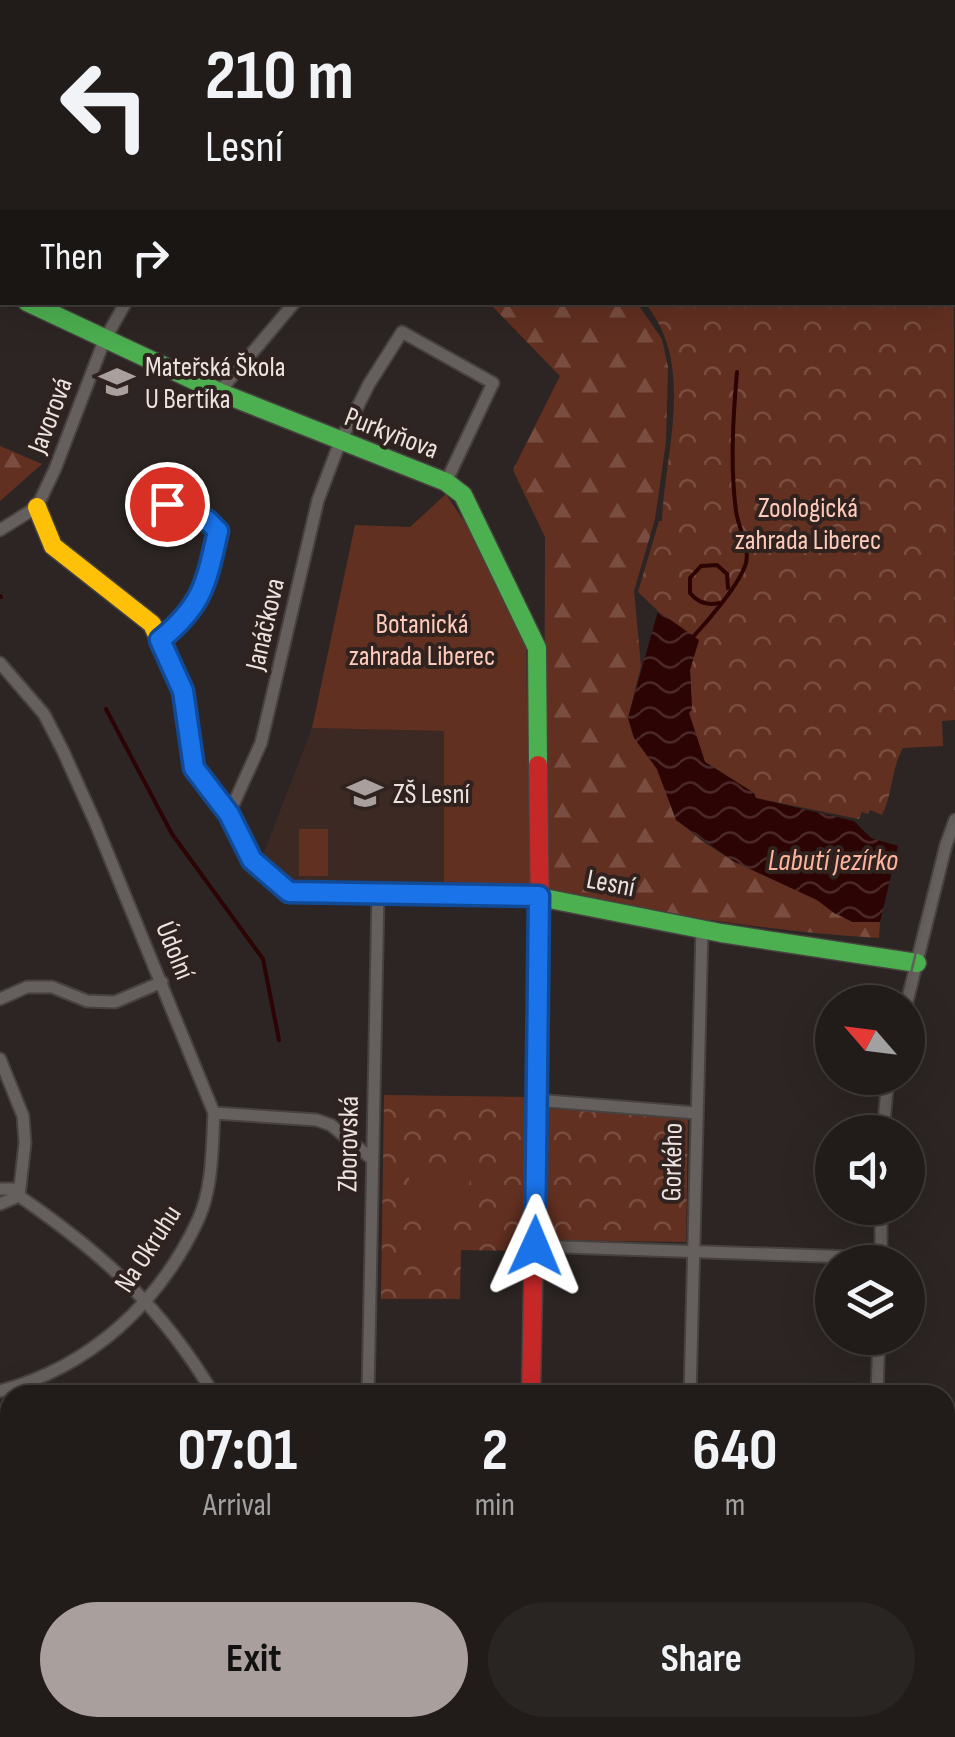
<!DOCTYPE html>
<meta charset="utf-8">
<style>
:root{--surface:#211c1a;--page:#292523;--text:#f1f3f6;--muted:#a2a1a2;--line:#3e3a39;--accent:#a9a09e}
body{margin:0;font-family:"Sofia Sans Condensed",sans-serif;background:var(--page);color:var(--text);height:100vh;display:flex;flex-direction:column;font-size:38px;white-space:nowrap}
*{box-sizing:border-box;margin:0}
p{font-size:32px;color:var(--muted)}
.icon{flex:none;width:55px;height:55px;fill:none;stroke:currentColor;stroke-width:2;stroke-linecap:round;stroke-linejoin:round}
.map{position:relative;flex:1;overflow:hidden}
.drawer{position:absolute;left:0px;top:1385px;width:955px;height:352px;display:flex;flex-direction:column;background:var(--surface);border-radius:30px 30px 0 0;box-shadow:0 10px 40px #0002,0 0 0 2px var(--line)}
.drawer>*{flex:none}
.hud{position:absolute;left:0px;top:0px;width:955px;height:305px;box-shadow:0 10px 40px #0002,0 0 0 2px var(--line);background:#211c1a;color:var(--text);overflow:hidden}
.needle{width:65px;rotate:298deg}
.controls{position:absolute;left:815px;top:985px;display:grid;gap:20px}
.controls a{display:grid;place-items:center;width:110px;height:110px;border-radius:50%;background:var(--surface);box-shadow:0 10px 40px #0002,0 0 0 2px var(--line);font-size:50px}
.pin{position:absolute;display:grid;place-items:center;width:85px;height:85px;color:#fff;margin:-42px;border:5px solid #fff;border-radius:50%;box-shadow:0 2px 10px #0007}
.me{position:absolute;width:110px;margin:-55px;rotate:1deg;stroke-linejoin:round;filter:drop-shadow(0 0 8px #0008)}
.turn{display:flex;align-items:center;gap:35px;height:210px;padding:0 40px;font-size:45px}
.turn .icon{width:130px;height:130px;stroke-width:2.5}
.turn b{display:block;font-size:70px;line-height:85px}
.then{display:flex;align-items:center;height:95px;padding:0 40px;background:#0003;gap:20px;font-size:38px}
.eta{display:flex;justify-content:space-evenly;align-items:center;height:170px;text-align:center}
.eta b{font-size:60px;font-weight:700;line-height:70px}
.action{display:flex;gap:20px;margin-top:auto;padding:20px 40px}
.action a{flex:1;height:115px;border-radius:60px;background:var(--accent);color:#111;font-size:40px;font-weight:700;line-height:115px;text-align:center}
.action a+a{background:var(--page);color:var(--text)}
.map>svg:first-child{display:block}
.built{fill:#3c2923}
.forest{fill:url(#forest-firs)}
.park{fill:url(#park-crowns)}
.garden{fill:#623021}
.water{fill:url(#water-waves)}
.lines{fill:none;stroke-linecap:round;stroke-linejoin:round}
.stream{stroke:#2b0403;stroke-width:4}
.street-casing{stroke:#47413f;stroke-width:15}
.fast-casing{stroke:#47413f;stroke-width:21}
.slow-casing{stroke:#47413f;stroke-width:21}
.jam-casing{stroke:#47413f;stroke-width:21}
.street{stroke:#65605e;stroke-width:11}
.fast{stroke:#4caf50;stroke-width:18}
.slow{stroke:#ffc107;stroke-width:18}
.jam{stroke:#c62828;stroke-width:18}
.tram{stroke:#625c5a;stroke-width:2.5}
.route-casing{stroke:#114b97;stroke-width:25}
.route{stroke:#1a73e8;stroke-width:18}
.labels{text-anchor:middle;stroke-width:8;stroke-linejoin:round;paint-order:stroke}
.poi-label{font-size:28px;fill:#ece3e0;stroke:#30231f;text-anchor:start}
.street-label{font-size:28px;fill:#ece3e0;stroke:#30231f}
.park-label{font-size:28px;fill:#fecbbb;stroke:#30231f}
.water-label{font-size:30px;font-style:italic;fill:#fdb39c;stroke:#30231f}
</style>
<div class="map">
<svg width="955" height="1737" viewBox="0 0 955 1737">
<defs>
<pattern id="forest-firs" width="22" height="20" patternUnits="userSpaceOnUse" patternTransform="scale(2.5)"><rect width="22" height="20" fill="#623021"/><path d="M5 1l3.5 6h-7zM16 11l3.5 6h-7z" fill="#794e41"/></pattern>
<pattern id="park-crowns" width="20" height="18" patternUnits="userSpaceOnUse" patternTransform="scale(2.5)"><rect width="20" height="18" fill="#623021"/><path d="M2 6a3 3 0 1 1 6 0M12 15a3 3 0 1 1 6 0" fill="none" stroke="#794e41"/></pattern>
<pattern id="water-waves" width="16" height="10" patternUnits="userSpaceOnUse" patternTransform="scale(2.5)"><rect width="16" height="10" fill="#2b0403"/><path d="M0 5q4-4 8 0t8 0" fill="none" stroke="#4a2827"/></pattern>
</defs>
<rect width="100%" height="100%" fill="#2c2523"/>
<polygon class="built" points="312,728 445,731 444,883 295,882 263,855"/>
<g class="forest">
<polygon points="475,0 743,0 745,2 475,2"/>
<path d="M489 303H637L662 339 668 367 666 442 655 519 634 591 641 666 628 718 634 737 657 769 676 819 702 841 733 861 817 900 852 922H880L879 938C768 931 660 913 551 895L544 885 545 537 513 470 560 376Z"/>
<polygon points="0,446 42,464 0,501"/>
</g>
<g class="park">
<path d="M953 60 955 720 942 721 943 746 903 748C891 769 893 793 882 815L870 810 868 814 862 812 859 819 756 798 754 793 705 762 689 713 692 708 690 670 692 654 658 611 638 592 659 521H662C665 449 696 365 645 303L952 302Z"/>
<polygon points="384,1095 527,1097 525,1251 461,1250 460,1299 381,1299"/>
<polygon points="548,1109 688,1113 686,1242 546,1240"/>
<polygon points="10,1555 10,1654 0,1654 0,1557"/>
<polygon points="945,1688 953,1692 951,1737 886,1737 886,1728 945,1728"/>
<polygon points="381,1728 457,1728 469,1737 385,1737"/>
</g>
<g class="garden">
<polygon points="446,494 471,532 526,644 530,884 444,883 444,731 312,728 355,525 410,527"/>
<rect x="299" y="829" width="29" height="47"/>
<polygon points="409,1169 470,1172 468,1212 409,1209"/>
<polygon points="411,1238 458,1239 457,1264 410,1263"/>
</g>
<polygon class="water" points="658,611 699,640 690,670 692,709 689,713 705,762 754,793 756,798 854,821 871,838 898,846 880,922 853,922 834,913 817,900 733,861 676,820 657,769 634,738 628,718"/>
<g class="lines">
<g class="stream">
<polyline points="385,0 388,2"/>
<polyline points="504,2 506,0"/>
<polyline points="0,596 1,597"/>
<path d="M719 603C707 606 698 603 690 593V578L701 566 717 565 727 574 728 588"/>
<path d="M692 638C707 622 740 584 746 563 750 545 738 528 736 511 730 465 733 417 737 372"/>
<polyline points="106,709 172,834 263,959 279,1040"/>
</g>
<defs>
<g id="street">
<polyline points="271,0 274,2"/>
<polyline points="377,0 379,2"/>
<polyline points="27,2 27,0"/>
<polyline points="952,42 955,42"/>
<polyline points="0,77 2,78"/>
<polyline points="0,289 2,285"/>
<polyline points="219,392 295,302"/>
<path d="M159 501 207 520 218 531C207 582 202 606 159 640"/>
<polyline points="0,530 37,507 55,469 104,341 126,302"/>
<polyline points="0,663 44,714 63,751 95,822 214,1113 317,1120 331,1125 372,1159"/>
<polyline points="229,814 261,743 318,500 340,442 369,384 402,332 493,383 446,482"/>
<polyline points="0,999 27,987 52,987 87,1001 115,1002 162,982"/>
<polyline points="907,1002 946,845 955,820"/>
<polyline points="0,1059 23,1116 25,1143 19,1196"/>
<polyline points="535,1100 696,1113"/>
<polyline points="883,1132 888,1078"/>
<polyline points="0,1189 18,1189"/>
<path d="M19 1196C102 1253 162 1307 214 1395"/>
<polyline points="0,1204 19,1196"/>
<polyline points="535,1246 881,1258"/>
<polyline points="881,1262 881,1208"/>
<path d="M0 1391C90 1367 159 1304 198 1220 213 1188 212 1147 214 1113"/>
<polyline points="368,1395 378,894"/>
<polyline points="690,1395 702,929"/>
<polyline points="877,1395 879,1338"/>
<polyline points="0,1552 10,1550"/>
<polyline points="375,1728 379,1737"/>
<polyline points="472,1728 483,1737"/>
<polyline points="523,1737 523,1728"/>
<polyline points="685,1737 685,1728"/>
<polyline points="869,1737 869,1728"/>
</g>
<g id="fast">
<polyline points="27,302 219,392 446,482 463,495 537,648 538,765"/>
<polyline points="229,814 251,860 289,892 539,897 721,933 917,963"/>
</g>
<polyline id="slow" points="37,507 53,546 152,624 183,691 194,768 229,814"/>
<polyline id="jam" points="531,1395 540,916 538,765"/>
</defs>
<use href="#street" class="street-casing"/>
<use href="#fast" class="fast-casing"/>
<use href="#slow" class="slow-casing"/>
<use href="#jam" class="jam-casing"/>
<use href="#street" class="street"/>
<use href="#fast" class="fast"/>
<use href="#slow" class="slow"/>
<use href="#jam" class="jam"/>
<g class="tram">
<polyline points="801,0 803,2"/>
<polyline points="913,0 915,2"/>
<polyline points="952,38 955,39"/>
<polyline points="904,1002 943,840 955,815"/>
<polyline points="886,1132 892,1078"/>
<polyline points="883,1262 884,1208"/>
<polyline points="874,1395 875,1338"/>
<polyline points="866,1737 867,1728"/>
</g>
</g>
<g class="lines">
<defs>
<path id="route" d="M167 504 207 520 218 531C206 584 203 605 160 640L183 691 194 768 229 814 252 860 289 892 539 896 535 1246"/>
</defs>
<use href="#route" class="route-casing"/>
<use href="#route" class="route"/>
</g>
<defs>
<symbol id="school-bare" viewBox="-9 -9 18 18"><path d="M0-5L7-2L0 1L-7-2ZM-4 1L0 2.5L4 1V4Q0 6-4 4Z" fill="#a9a09e" stroke="#30231f" stroke-width="2.5" paint-order="stroke"/></symbol>
</defs>
<g fill-rule="evenodd">
<use href="#school-bare" x="92" y="357" width="50" height="50"/>
<use href="#school-bare" x="340" y="768" width="50" height="50"/>
</g>
<g class="labels">
<g class="poi-label">
<text x="145" y="376">Mateřská Škola<tspan x="145" dy="32">U Bertíka</tspan></text>
<text x="393" y="803">ZŠ Lesní</text>
</g>
<g class="street-label">
<text transform="translate(49 415) rotate(-69)" y="10">Javorová</text>
<text transform="translate(392 432) rotate(21)" y="10">Purkyňova</text>
<text transform="translate(264 624) rotate(-77)" y="10">Janáčkova</text>
<text transform="translate(611 882) rotate(11)" y="10">Lesní</text>
<text transform="translate(176 950) rotate(68)" y="10">Údolní</text>
<text transform="translate(347 1144) rotate(-89)" y="10">Zborovská</text>
<text transform="translate(671 1162) rotate(-89)" y="10">Gorkého</text>
<text transform="translate(147 1248) rotate(-57)" y="10">Na Okruhu</text>
</g>
<g class="park-label">
<text x="808" y="517">Zoologická<tspan x="808" dy="32">zahrada Liberec</tspan></text>
<text x="422" y="633">Botanická<tspan x="422" dy="32">zahrada Liberec</tspan></text>
</g>
<g class="water-label">
<text x="833" y="870">Labutí jezírko</text>
</g>
</g>
</svg>
<div class="controls">
<a><svg class="needle" viewBox="-14 -14 28 28"><path d="M0-13l5 13h-10z" fill="#e53935"/><path d="M0 13l5-13h-10z" fill="#a2a1a2"/></svg></a>
<a><svg class="icon" aria-label="sound" viewBox="0 0 24 24"><path d="M4 9h4l5-4v14l-5-4H4zM17 9q2 3 0 6"/></svg></a>
<a><svg class="icon" aria-label="layers" viewBox="0 0 24 24"><path d="M12 4l9 5-9 5-9-5zM3 14l9 5 9-5"/></svg></a>
</div>
<div class="pin" style="left:167px;top:504px;background:#d93025"><svg class="icon" aria-label="arrive" viewBox="0 0 24 24"><path d="M6 21V4h12l-3 4 3 4H6"/></svg></div>
<svg class="me" style="left:535px;top:1246px" viewBox="-20 -20 40 40"><path d="M0-17L14 15 0 8-14 15z" fill="#1a73e8" stroke="#fff" stroke-width="4"/></svg>
<div class="hud">
<div class="turn"><svg class="icon" aria-label="left" viewBox="0 0 24 24"><path d="M17 20v-9H6M10 6l-5 5 5 5"/></svg><div><b>210 m</b>Lesní</div></div>
<div class="then">Then<svg class="icon" aria-label="right" viewBox="0 0 24 24"><path d="M7 20v-9h11M14 6l5 5-5 5"/></svg></div>
</div>
<section class="drawer">
<div class="eta">
<div><b>07:01</b><p>Arrival</p></div>
<div><b>2</b><p>min</p></div>
<div><b>640</b><p>m</p></div>
</div>
<div class="action"><a>Exit</a><a>Share</a></div>
</section>
</div>
